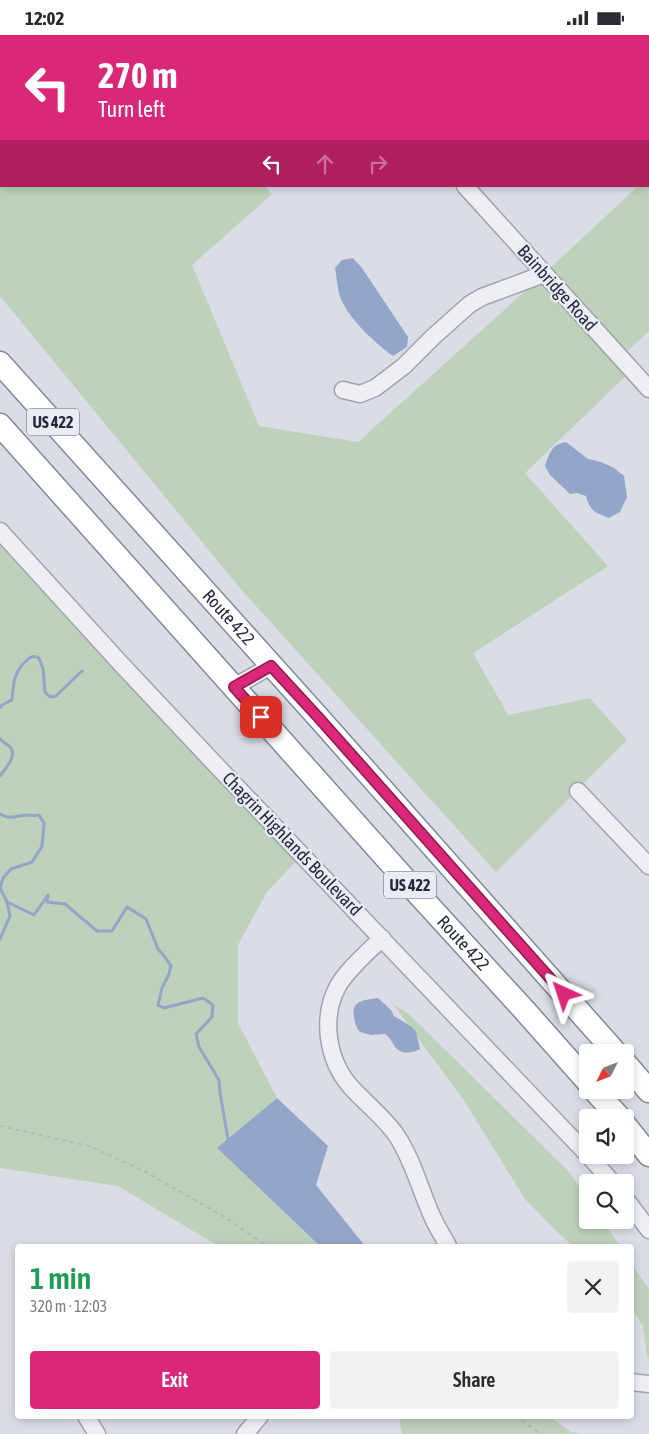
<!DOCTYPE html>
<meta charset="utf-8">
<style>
:root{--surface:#fff;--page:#f2f2f3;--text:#2b2b33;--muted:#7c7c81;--accent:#db2777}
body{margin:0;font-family:"Asap Condensed",sans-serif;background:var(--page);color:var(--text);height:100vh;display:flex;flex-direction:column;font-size:19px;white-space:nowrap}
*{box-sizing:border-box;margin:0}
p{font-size:16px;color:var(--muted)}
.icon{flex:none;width:28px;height:28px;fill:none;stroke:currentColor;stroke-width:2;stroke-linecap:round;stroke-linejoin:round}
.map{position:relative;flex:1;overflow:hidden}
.details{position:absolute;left:15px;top:1209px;width:619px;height:175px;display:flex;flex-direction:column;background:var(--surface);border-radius:5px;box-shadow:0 2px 8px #0003}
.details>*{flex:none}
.hud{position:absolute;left:0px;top:0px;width:650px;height:152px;box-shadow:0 2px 8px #0003;background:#db2777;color:#fff;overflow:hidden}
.needle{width:32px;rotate:228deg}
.tools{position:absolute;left:579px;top:1009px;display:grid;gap:10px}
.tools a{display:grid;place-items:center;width:55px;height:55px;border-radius:5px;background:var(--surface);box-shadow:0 2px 8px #0003;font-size:25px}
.pin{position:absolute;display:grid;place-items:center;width:42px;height:42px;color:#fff;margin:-21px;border-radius:10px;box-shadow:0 2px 8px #0006}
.me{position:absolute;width:55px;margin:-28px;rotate:318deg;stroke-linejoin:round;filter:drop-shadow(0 0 4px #0008)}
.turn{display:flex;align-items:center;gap:18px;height:105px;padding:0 15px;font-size:22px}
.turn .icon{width:65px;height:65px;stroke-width:2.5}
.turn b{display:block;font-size:35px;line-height:42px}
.lanes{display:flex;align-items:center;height:48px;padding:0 15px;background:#0003;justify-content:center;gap:25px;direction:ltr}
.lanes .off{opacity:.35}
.round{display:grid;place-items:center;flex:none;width:52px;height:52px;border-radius:5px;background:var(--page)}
.headline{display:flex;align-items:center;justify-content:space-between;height:85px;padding:0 15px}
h1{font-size:30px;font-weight:600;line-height:38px;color:#1e9e55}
.action{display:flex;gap:10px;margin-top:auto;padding:10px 15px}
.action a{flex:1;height:58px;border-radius:5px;background:var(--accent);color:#fff;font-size:20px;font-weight:600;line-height:58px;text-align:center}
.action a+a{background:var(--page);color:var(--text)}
.status{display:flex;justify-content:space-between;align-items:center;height:35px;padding:0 25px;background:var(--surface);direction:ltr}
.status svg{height:14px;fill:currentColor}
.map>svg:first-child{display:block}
.green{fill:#bdd1bb}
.water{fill:#93a5c9}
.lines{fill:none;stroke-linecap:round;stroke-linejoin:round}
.stream{stroke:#93a5c9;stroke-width:3}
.minor-casing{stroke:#a0a3b0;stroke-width:19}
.highway-casing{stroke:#81889e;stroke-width:25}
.path{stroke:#b5b8c1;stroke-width:2;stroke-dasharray:4 4;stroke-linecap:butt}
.minor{stroke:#edeff4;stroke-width:16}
.highway{stroke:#fff;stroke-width:22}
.route-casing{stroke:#8e194d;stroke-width:12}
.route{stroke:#db2777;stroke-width:9}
.labels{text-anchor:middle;stroke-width:4.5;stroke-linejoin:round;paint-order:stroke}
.shield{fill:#eaecf4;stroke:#5f6474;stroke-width:1}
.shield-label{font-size:16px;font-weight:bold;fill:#24293d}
.street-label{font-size:18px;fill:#24293d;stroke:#eaecf4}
</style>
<div class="status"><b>12:02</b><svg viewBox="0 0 49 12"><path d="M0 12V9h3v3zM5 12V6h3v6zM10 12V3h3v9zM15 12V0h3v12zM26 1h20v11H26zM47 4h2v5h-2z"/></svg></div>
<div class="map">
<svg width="649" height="1399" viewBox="0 0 649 1399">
<rect width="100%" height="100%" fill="#dbdde6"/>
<g class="green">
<polygon points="0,0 54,0 55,1 1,1 1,151 265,151 272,159 192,230 259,391 358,407 544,239 638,151 649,151 649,141 649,296 620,323 632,335 525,438 608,531 473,618 508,680 590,663 627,705 496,837 239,552 0,261"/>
<polygon points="0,496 302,820 267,857 238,910 238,988 277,1063 217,1113 320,1211 218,1211 118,1151 0,1133"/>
<polygon points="393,969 409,979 570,1138 587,1164 588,1185 602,1185 620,1211 573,1211 557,1197 525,1164 463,1064"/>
<polygon points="631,1228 649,1254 649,1323 647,1321 643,1291 631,1272"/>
<polygon points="400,1381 549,1381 571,1397 579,1399 402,1399 400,1389"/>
</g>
<g class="water">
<path d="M353 223 362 233 408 302 407 312 393 321C375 308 350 285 341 264 337 255 337 242 335 233L342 225Z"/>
<path d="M566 407 588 424 601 427 614 433 624 441 627 462 620 477 609 483C594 477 590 476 586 461L577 458 570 459 550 440 545 431C550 417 551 410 566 407Z"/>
<path d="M378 963 391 975 394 981 412 992 416 997 420 1014C413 1018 402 1020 396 1013 392 1008 391 1003 385 999L371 1000 360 997C356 992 355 988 354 982 351 965 365 965 378 963Z"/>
<polygon points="277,1063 328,1111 316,1150 365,1211 320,1211 217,1113"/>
</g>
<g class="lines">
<g class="stream">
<path d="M0 673 2 670 12 665C13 650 14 637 25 627 30 622 33 620 39 623L43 634 45 657 50 662 56 661 82 636"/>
<path d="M0 704C3 707 7 709 10 712 18 721 5 734 0 741"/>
<path d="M0 779C11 785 15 781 26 780 30 780 35 781 39 780L44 788 42 811 32 827 11 834 3 843 0 853 7 867 10 881 0 904"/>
<polyline points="7,867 34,880 48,860 47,867 65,869 97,896 112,896 127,872 146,884 158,914 165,922 171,931 169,939 162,953 158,970 164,973 203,963 213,970 212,982 196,999 199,1012 219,1045 220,1058 228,1104"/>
</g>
<defs>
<g id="minor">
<polyline points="327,0 328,1"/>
<polyline points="465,151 649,354"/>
<polyline points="343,355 360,359 375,353 404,331 434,301 470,269 482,262 544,239"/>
<polyline points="0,496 122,630 215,729 588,1120"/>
<polyline points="234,652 271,631"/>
<polyline points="578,756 649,831"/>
<path d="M382 903C368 917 347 935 338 951 321 982 327 1024 350 1051 365 1068 384 1082 397 1101 413 1126 420 1154 432 1181 436 1191 443 1201 448 1211"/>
<polyline points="588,1120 613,1148"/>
<polyline points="625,1163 649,1195"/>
<polyline points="631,1347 649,1349"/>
<polyline points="86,1381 97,1399"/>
<polyline points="245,1399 260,1381"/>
</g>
<g id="highway">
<path id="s1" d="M0 328 318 682 616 1018"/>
<path id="s2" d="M0 390 420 861 526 977 588 1047"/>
<polyline points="625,1028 649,1056"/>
<polyline points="594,1055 619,1082"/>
<polyline points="625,1090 649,1120"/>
</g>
</defs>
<use href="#minor" class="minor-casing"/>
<use href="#highway" class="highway-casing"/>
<g class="path">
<polyline points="0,1091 89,1111 144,1136 223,1181 267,1211"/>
<polyline points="515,1381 541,1399"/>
</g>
<use href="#minor" class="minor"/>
<use href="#highway" class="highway"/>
</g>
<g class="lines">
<defs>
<polyline id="route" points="261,682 234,652 271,631 318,682 564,959"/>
</defs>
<use href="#route" class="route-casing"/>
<use href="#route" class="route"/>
</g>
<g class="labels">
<g class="shield">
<rect x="27" y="373.5" width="52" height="27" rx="4"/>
<rect x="384" y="836.5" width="52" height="27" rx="4"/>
</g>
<g class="shield-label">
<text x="53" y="393">US 422</text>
<text x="410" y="856">US 422</text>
</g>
<g class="street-label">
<text transform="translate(557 253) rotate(48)" y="6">Bainbridge Road</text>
<text dy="6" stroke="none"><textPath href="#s1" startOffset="342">Route 422</textPath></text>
<text transform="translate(292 809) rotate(46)" y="6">Chagrin Highlands Boulevard</text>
<text dy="6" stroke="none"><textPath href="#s2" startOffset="695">Route 422</textPath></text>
</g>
</g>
</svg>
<div class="tools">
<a><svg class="needle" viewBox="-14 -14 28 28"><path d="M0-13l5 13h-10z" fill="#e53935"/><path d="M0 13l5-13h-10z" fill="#7c7c81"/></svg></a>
<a><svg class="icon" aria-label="sound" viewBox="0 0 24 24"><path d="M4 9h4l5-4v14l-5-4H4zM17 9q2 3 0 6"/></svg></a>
<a><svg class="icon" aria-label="search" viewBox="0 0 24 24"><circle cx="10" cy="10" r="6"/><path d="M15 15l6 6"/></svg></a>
</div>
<div class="pin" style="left:261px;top:682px;background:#d93025"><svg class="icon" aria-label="arrive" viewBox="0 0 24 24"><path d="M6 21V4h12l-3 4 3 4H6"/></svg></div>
<svg class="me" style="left:564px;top:959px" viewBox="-20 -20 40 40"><path d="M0-17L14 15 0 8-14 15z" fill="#db2777" stroke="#fff" stroke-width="4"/></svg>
<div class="hud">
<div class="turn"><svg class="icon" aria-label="left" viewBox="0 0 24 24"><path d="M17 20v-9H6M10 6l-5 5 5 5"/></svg><div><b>270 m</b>Turn left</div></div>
<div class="lanes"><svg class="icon" aria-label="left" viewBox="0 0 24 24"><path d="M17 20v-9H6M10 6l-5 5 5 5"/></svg><svg class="icon off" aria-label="ahead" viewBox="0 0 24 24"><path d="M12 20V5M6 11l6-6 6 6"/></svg><svg class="icon off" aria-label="right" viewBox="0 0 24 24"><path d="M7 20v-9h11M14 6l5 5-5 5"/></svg></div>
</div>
<section class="details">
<div class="headline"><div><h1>1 min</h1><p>320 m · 12:03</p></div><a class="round"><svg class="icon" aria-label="close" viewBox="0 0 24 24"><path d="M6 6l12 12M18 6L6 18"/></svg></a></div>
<div class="action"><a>Exit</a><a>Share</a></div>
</section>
</div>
